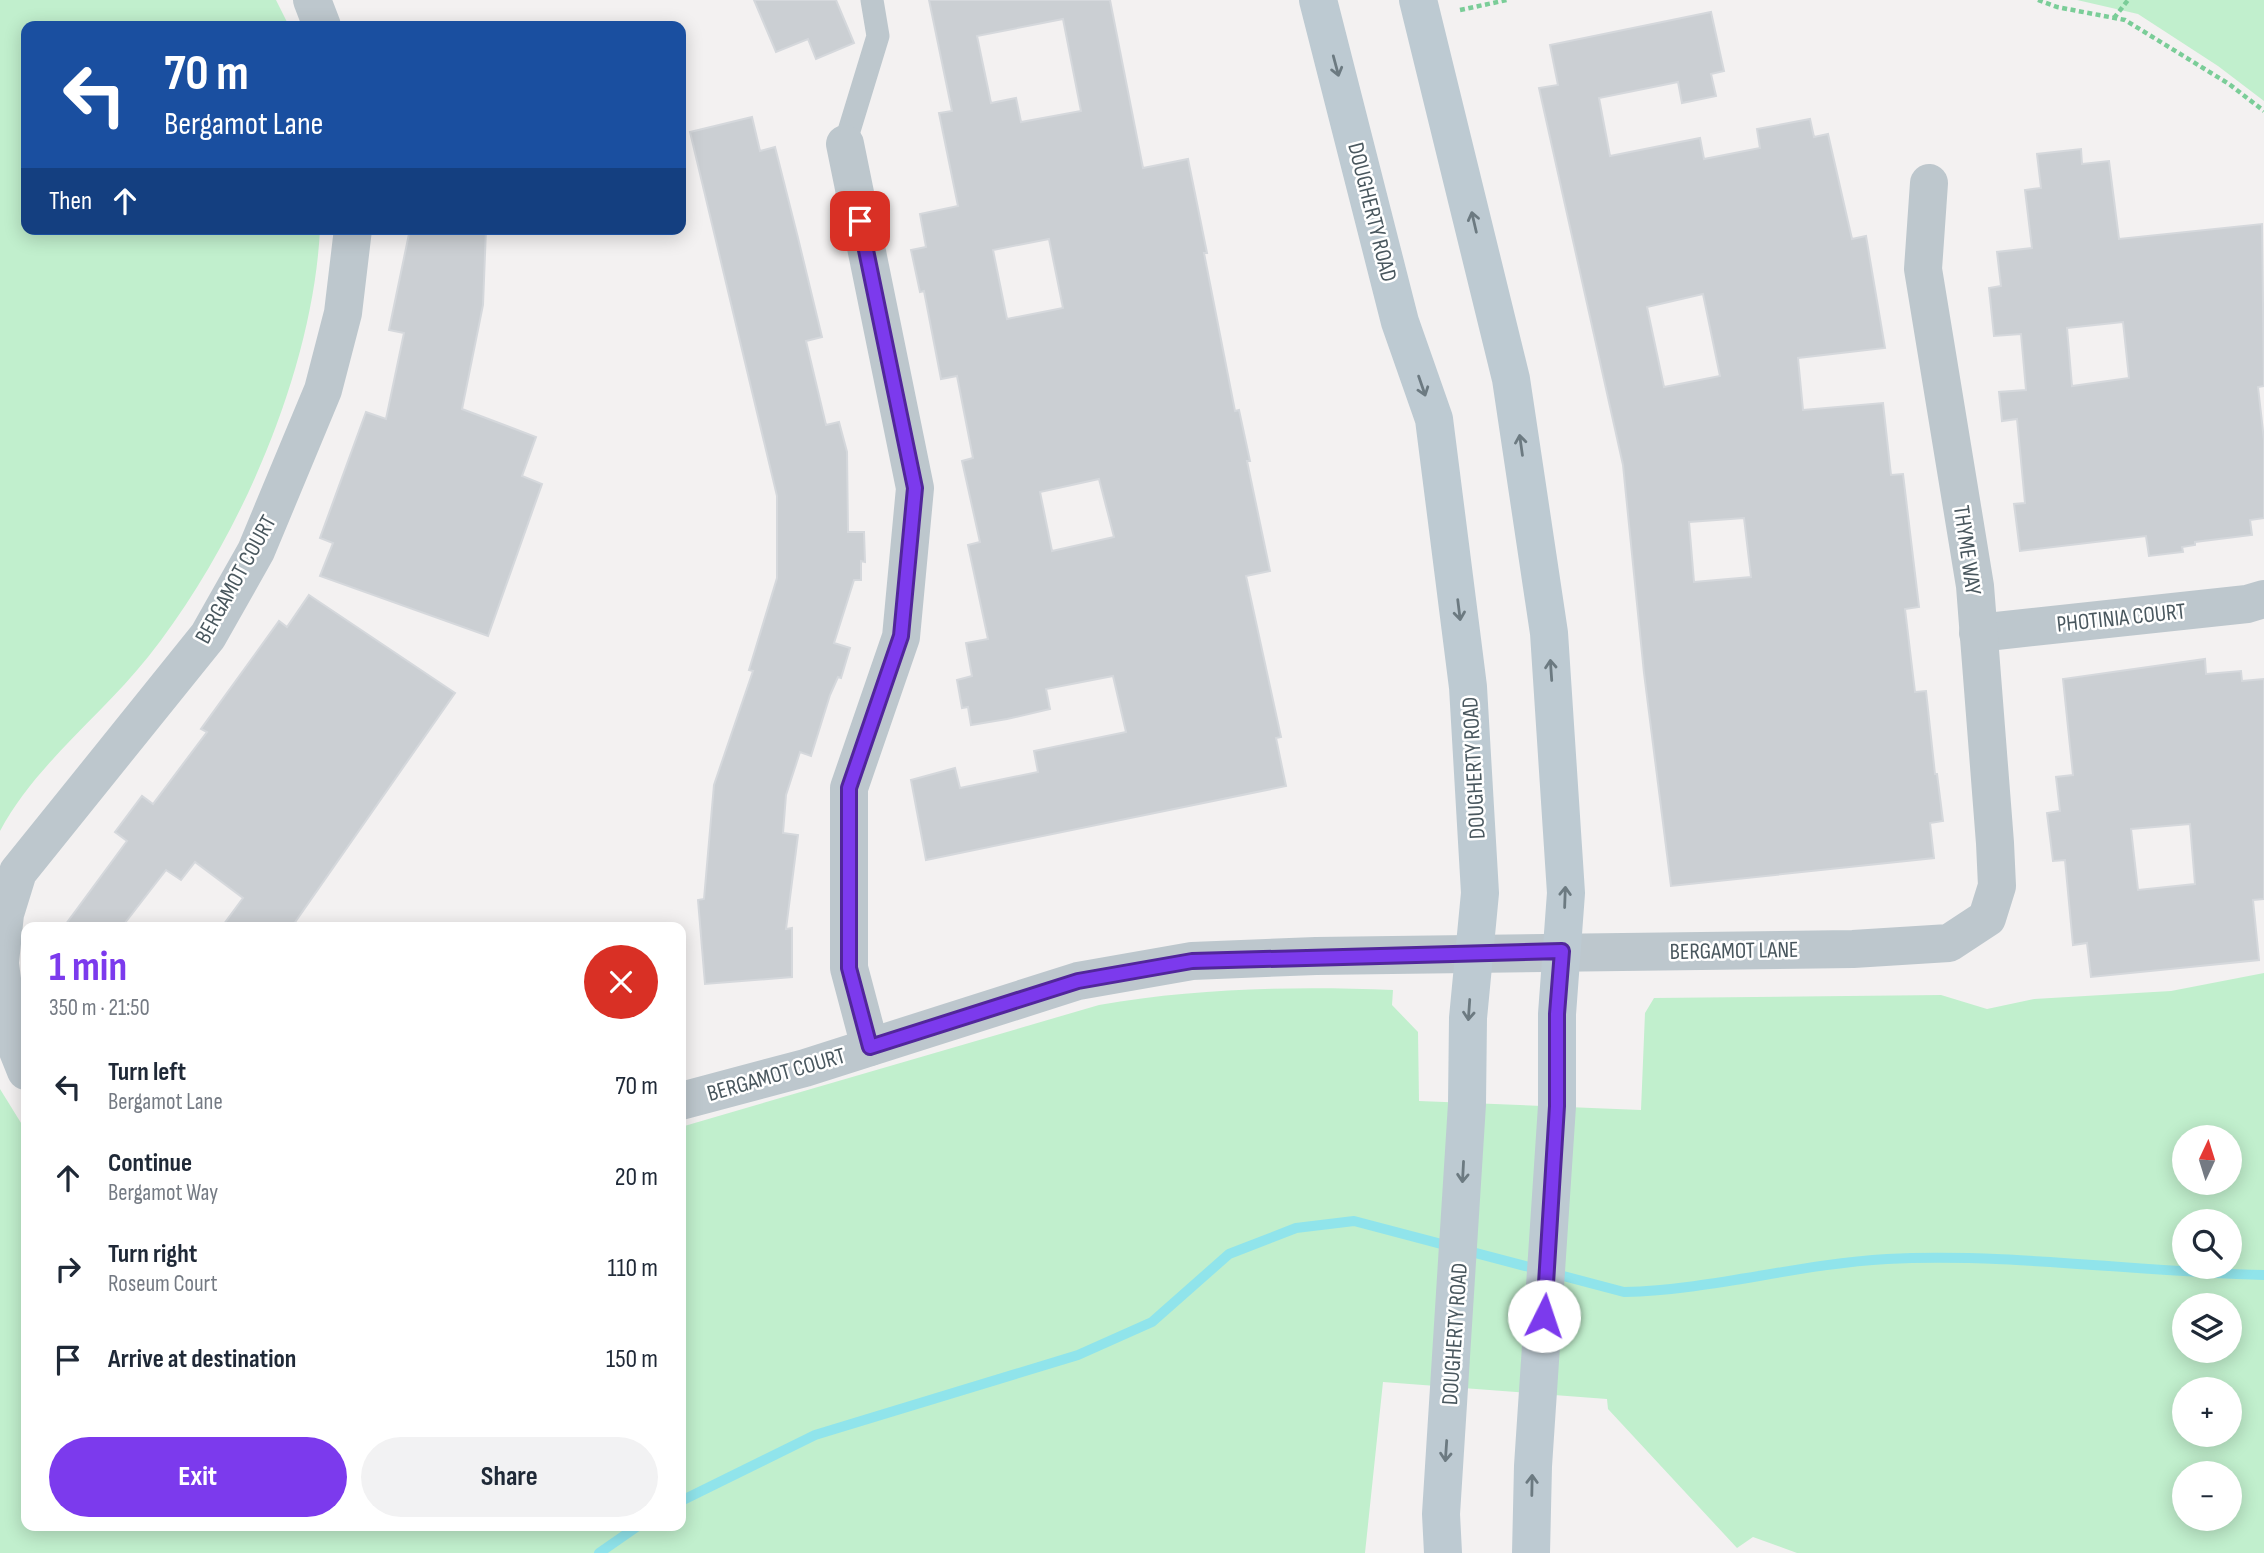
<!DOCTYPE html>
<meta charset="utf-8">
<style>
:root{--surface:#fff;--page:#f2f2f3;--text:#1f2937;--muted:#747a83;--accent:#7c3aed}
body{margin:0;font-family:"Sofia Sans Condensed",sans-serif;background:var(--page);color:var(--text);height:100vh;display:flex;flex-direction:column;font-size:26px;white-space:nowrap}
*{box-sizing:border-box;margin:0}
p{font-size:23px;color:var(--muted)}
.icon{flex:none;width:38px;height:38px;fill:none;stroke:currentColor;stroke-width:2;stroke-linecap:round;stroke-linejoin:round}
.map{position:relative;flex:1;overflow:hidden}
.side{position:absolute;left:21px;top:922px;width:665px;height:609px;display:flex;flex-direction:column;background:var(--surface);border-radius:14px;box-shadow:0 4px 18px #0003}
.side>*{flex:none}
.guide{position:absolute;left:21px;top:21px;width:665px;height:214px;border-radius:14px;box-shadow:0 4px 18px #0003;background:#1a4fa0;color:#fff;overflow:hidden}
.needle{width:46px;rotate:4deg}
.tools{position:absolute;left:2172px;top:1125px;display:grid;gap:14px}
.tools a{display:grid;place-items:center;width:70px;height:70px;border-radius:50%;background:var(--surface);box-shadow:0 4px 18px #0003;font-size:35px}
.pin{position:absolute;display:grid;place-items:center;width:60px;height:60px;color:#fff;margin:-30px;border-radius:14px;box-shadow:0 4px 10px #0006}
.me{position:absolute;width:77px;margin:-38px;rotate:4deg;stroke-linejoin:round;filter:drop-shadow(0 0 5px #0008)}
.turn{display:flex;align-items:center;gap:24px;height:147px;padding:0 28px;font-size:32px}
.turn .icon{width:91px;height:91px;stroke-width:2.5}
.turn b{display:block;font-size:49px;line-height:60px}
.then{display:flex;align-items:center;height:66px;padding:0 28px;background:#0003;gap:14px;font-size:26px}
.round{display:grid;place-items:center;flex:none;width:74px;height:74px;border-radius:37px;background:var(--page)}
.headline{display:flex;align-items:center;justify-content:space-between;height:119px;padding:0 28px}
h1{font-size:42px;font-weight:700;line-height:52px;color:var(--accent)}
.action{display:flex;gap:14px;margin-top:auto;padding:14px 28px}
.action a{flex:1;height:80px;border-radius:42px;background:var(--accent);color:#fff;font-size:28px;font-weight:700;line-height:80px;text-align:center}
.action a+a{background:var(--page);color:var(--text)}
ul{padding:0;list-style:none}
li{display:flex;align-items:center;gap:21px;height:91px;padding:0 28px}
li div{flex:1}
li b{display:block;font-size:26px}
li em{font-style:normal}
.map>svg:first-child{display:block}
.green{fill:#c1efcd;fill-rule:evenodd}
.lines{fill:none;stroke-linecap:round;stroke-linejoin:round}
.stream{stroke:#90e4eb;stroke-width:10}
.building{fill:#cbcfd3;stroke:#d5d8dc;stroke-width:2;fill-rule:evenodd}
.path{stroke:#7acd98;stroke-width:4.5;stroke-dasharray:5 3.5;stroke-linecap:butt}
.lane{stroke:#bdc7cd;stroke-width:23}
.street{stroke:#bdc7cd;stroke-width:38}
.secondary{stroke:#bdcad2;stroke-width:38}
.oneway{stroke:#6c7a81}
.route-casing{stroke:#51269a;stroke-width:18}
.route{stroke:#7c3aed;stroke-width:12}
.labels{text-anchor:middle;stroke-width:5;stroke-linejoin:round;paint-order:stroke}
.street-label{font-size:23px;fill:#49575e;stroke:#fff}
</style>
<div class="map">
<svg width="2264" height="1553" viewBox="0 0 2264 1553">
<rect width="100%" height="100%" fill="#f3f1f1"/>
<g class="green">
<path d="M0 0H276L289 26H26V229H320C313 373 237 545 148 657 101 716 35 765 0 831Z"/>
<polygon points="2077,0 2264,0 2264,101 2218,66 2138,14"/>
<path d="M2264 973V1553H1797L1753 1537 1737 1548 1608 1409 1607 1399 1383 1382 1365 1553H0V1089L26 1131V1526H681V1127L1099 1005C1195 988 1295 986 1393 990L1392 1005 1418 1032 1419 1101 1641 1110 1645 1013 1654 998 1941 995 1987 1009 2034 999 2171 991ZM2184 1138H2230V1183H2184ZM2184 1222H2230V1267H2184ZM2184 1306H2230V1351H2184ZM2184 1390H2230V1435H2184ZM2184 1474H2230V1519H2184Z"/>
</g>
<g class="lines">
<g class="stream">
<path d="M681 1501 815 1435 1078 1355 1152 1322 1229 1254 1296 1228 1354 1221 1624 1292C1712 1290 1798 1264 1887 1259 2012 1253 2139 1272 2264 1275"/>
<polyline points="599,1553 638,1526"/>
</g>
</g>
<g class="building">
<polygon points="754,0 836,0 854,43 816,59 808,39 776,52"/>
<path d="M929 0H1110L1143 168 1188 159 1207 253H1204L1235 411 1239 410 1250 461H1247L1270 571 1246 576 1281 737 1276 738 1286 786 926 860 911 780 955 768 960 788 1038 772 1034 751 1126 732 1113 676 1046 689 1050 709 1007 719 971 725 968 707 962 708 957 680 972 676 966 643 988 639 968 545 980 542 962 461 973 458 957 376 941 379 924 291 920 292 911 250 926 247 920 214 958 206 939 113 952 111ZM1063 19 1081 111 1021 122 1016 98 991 103 977 36ZM1049 239 1063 308 1007 319 993 250ZM1099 479 1114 537 1052 551 1040 492Z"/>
<path d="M1711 12 1724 71 1711 74 1716 96 1682 103 1678 82 1599 98 1610 156 1700 138 1704 159 1760 148 1757 129 1810 119 1814 137 1828 134 1852 239 1866 236 1885 348 1798 358 1803 410 1883 403 1891 475 1903 474 1919 607 1905 609 1915 692 1926 691 1935 774H1937L1943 821 1930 823 1934 858 1671 886 1644 673 1623 465 1539 88 1558 85 1550 45ZM1703 294 1720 376 1664 387 1647 307ZM1744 518 1751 577 1694 582 1689 522Z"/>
<polygon points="752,117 760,151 775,147 798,238 822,337 806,341 826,425 839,422 847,452 848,532 864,532 865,562 861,561 861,580 854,580 834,643 850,648 841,678 838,677 830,695 811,756 800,752 786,795 783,833 798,835 786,929 792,928 792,977 705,984 698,900 704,899 714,785 753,671 749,670 777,578 777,496 690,132"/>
<path d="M2081 149 2082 164 2109 161 2119 239 2262 224 2264 386 2258 387 2264 440V518L2250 520 2252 535 2195 542V545L2182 547 2183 552 2149 556 2146 536 2020 551 2014 504 2025 503 2017 419 2002 421 1999 392 2026 390 2021 334 1994 336 1989 288 2001 286 1997 252 2032 248 2025 190 2041 188 2037 154ZM2123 322 2129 378 2072 386 2067 328Z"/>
<polygon points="410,229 486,229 483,305 462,409 536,437 522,476 542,484 488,636 320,576 333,543 320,538 366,412 386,419 404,333 389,330"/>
<polygon points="309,595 455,693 291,928 221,928 243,898 195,862 181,880 166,870 121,928 63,928 127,841 115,832 142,796 153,804 207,732 201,729 279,621 287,627"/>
<path d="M2205 659 2206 674 2241 671 2242 681 2264 679V899L2253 900 2259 960 2091 977 2087 943 2073 945 2065 860 2053 861 2047 813 2060 811 2056 777 2073 775 2063 679ZM2190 824 2195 884 2138 890 2131 829Z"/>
</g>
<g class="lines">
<g class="path">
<polyline points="2038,0 2057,7 2125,20 2229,84 2264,111"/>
<polyline points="1460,10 1507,0"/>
<polyline points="2114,18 2128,0"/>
</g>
<polyline class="lane" points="845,144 878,36 872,0"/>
<g class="street">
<polyline points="312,0 322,26"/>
<polyline points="845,144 915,488 901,637 849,788 849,968 870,1047"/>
<polyline points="1978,633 2247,604 2264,599"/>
<polyline points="0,962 5,914 18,872 208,636 256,551 323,390 343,313 353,229"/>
<polyline points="0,964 8,1026 26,1071"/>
<polyline points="681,1101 805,1068 1078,981 1192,961 1316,956 1853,949 1949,943 1987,918 1997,886 1995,843 1975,586 1923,269 1929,183"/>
</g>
<g class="secondary">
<polyline points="1318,0 1400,322 1434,419 1468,687 1480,893 1468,1018 1467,1104 1441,1514 1443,1553"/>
<polyline points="1418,0 1511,379 1549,633 1566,893 1557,1014 1557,1106 1533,1466 1531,1553"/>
</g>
</g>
<defs><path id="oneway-shaft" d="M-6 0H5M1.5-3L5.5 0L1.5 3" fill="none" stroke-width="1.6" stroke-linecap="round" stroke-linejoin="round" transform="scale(1.75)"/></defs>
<g class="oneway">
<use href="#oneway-shaft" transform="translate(1336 66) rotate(75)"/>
<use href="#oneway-shaft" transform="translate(1474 222) rotate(-103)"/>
<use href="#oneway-shaft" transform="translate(1422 386) rotate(71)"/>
<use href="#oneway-shaft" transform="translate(1521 445) rotate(-98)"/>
<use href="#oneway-shaft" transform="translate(1459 610) rotate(83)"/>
<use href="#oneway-shaft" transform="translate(1551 670) rotate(-94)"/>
<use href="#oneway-shaft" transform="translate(1565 897) rotate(-88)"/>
<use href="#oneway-shaft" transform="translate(1469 1010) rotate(94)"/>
<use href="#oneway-shaft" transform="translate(1463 1172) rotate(93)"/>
<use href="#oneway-shaft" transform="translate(1446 1451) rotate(94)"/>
<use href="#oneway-shaft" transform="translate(1532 1485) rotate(-89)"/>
</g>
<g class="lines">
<defs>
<polyline id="route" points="860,221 915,488 901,636 849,788 849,968 870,1047 1078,981 1192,961 1562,951 1557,1014 1557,1106 1544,1316"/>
</defs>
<use href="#route" class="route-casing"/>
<use href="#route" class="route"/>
</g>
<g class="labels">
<g class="street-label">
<text transform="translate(1373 212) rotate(76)" y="8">DOUGHERTY ROAD</text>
<text transform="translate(1968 550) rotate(82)" y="8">THYME WAY</text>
<text transform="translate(235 579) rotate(-61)" y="8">BERGAMOT COURT</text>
<text transform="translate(2121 617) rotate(-6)" y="8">PHOTINIA COURT</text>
<text transform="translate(1473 768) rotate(-93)" y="8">DOUGHERTY ROAD</text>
<text transform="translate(1734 950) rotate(-1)" y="8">BERGAMOT LANE</text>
<text transform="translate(776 1074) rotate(-16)" y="8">BERGAMOT COURT</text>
<text transform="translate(1454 1334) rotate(-86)" y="8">DOUGHERTY ROAD</text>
</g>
</g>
</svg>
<div class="tools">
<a><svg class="needle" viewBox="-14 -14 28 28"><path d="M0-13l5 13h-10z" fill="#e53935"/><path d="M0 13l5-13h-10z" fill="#747a83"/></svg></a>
<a><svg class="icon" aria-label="search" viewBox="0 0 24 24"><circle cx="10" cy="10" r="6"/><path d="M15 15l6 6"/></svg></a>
<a><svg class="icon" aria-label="layers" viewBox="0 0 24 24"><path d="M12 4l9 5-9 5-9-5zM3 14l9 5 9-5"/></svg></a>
<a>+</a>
<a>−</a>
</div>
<div class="pin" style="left:860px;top:221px;background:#d93025"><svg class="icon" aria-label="arrive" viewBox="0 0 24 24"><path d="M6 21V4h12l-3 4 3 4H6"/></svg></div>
<svg class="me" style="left:1544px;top:1316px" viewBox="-20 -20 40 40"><circle r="19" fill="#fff"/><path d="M0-13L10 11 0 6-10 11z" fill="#7c3aed"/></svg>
<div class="guide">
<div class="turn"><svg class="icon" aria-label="left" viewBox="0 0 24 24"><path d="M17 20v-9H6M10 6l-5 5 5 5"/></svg><div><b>70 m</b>Bergamot Lane</div></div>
<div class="then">Then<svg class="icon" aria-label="ahead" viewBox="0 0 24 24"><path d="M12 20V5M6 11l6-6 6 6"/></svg></div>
</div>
<section class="side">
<div class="headline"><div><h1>1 min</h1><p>350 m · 21:50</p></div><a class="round" style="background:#d93025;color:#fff"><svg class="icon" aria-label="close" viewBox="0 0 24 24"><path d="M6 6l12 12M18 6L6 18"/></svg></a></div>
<ul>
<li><svg class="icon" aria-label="left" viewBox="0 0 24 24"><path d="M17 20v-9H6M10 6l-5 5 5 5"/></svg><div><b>Turn left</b><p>Bergamot Lane</p></div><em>70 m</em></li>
<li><svg class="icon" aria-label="ahead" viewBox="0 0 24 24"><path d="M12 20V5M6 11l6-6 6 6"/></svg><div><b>Continue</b><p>Bergamot Way</p></div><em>20 m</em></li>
<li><svg class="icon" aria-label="right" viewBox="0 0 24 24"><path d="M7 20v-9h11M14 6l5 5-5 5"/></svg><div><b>Turn right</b><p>Roseum Court</p></div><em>110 m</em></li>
<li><svg class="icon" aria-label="arrive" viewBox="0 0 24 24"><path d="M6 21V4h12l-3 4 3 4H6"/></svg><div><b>Arrive at destination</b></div><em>150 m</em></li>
</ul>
<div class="action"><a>Exit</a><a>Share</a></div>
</section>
</div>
